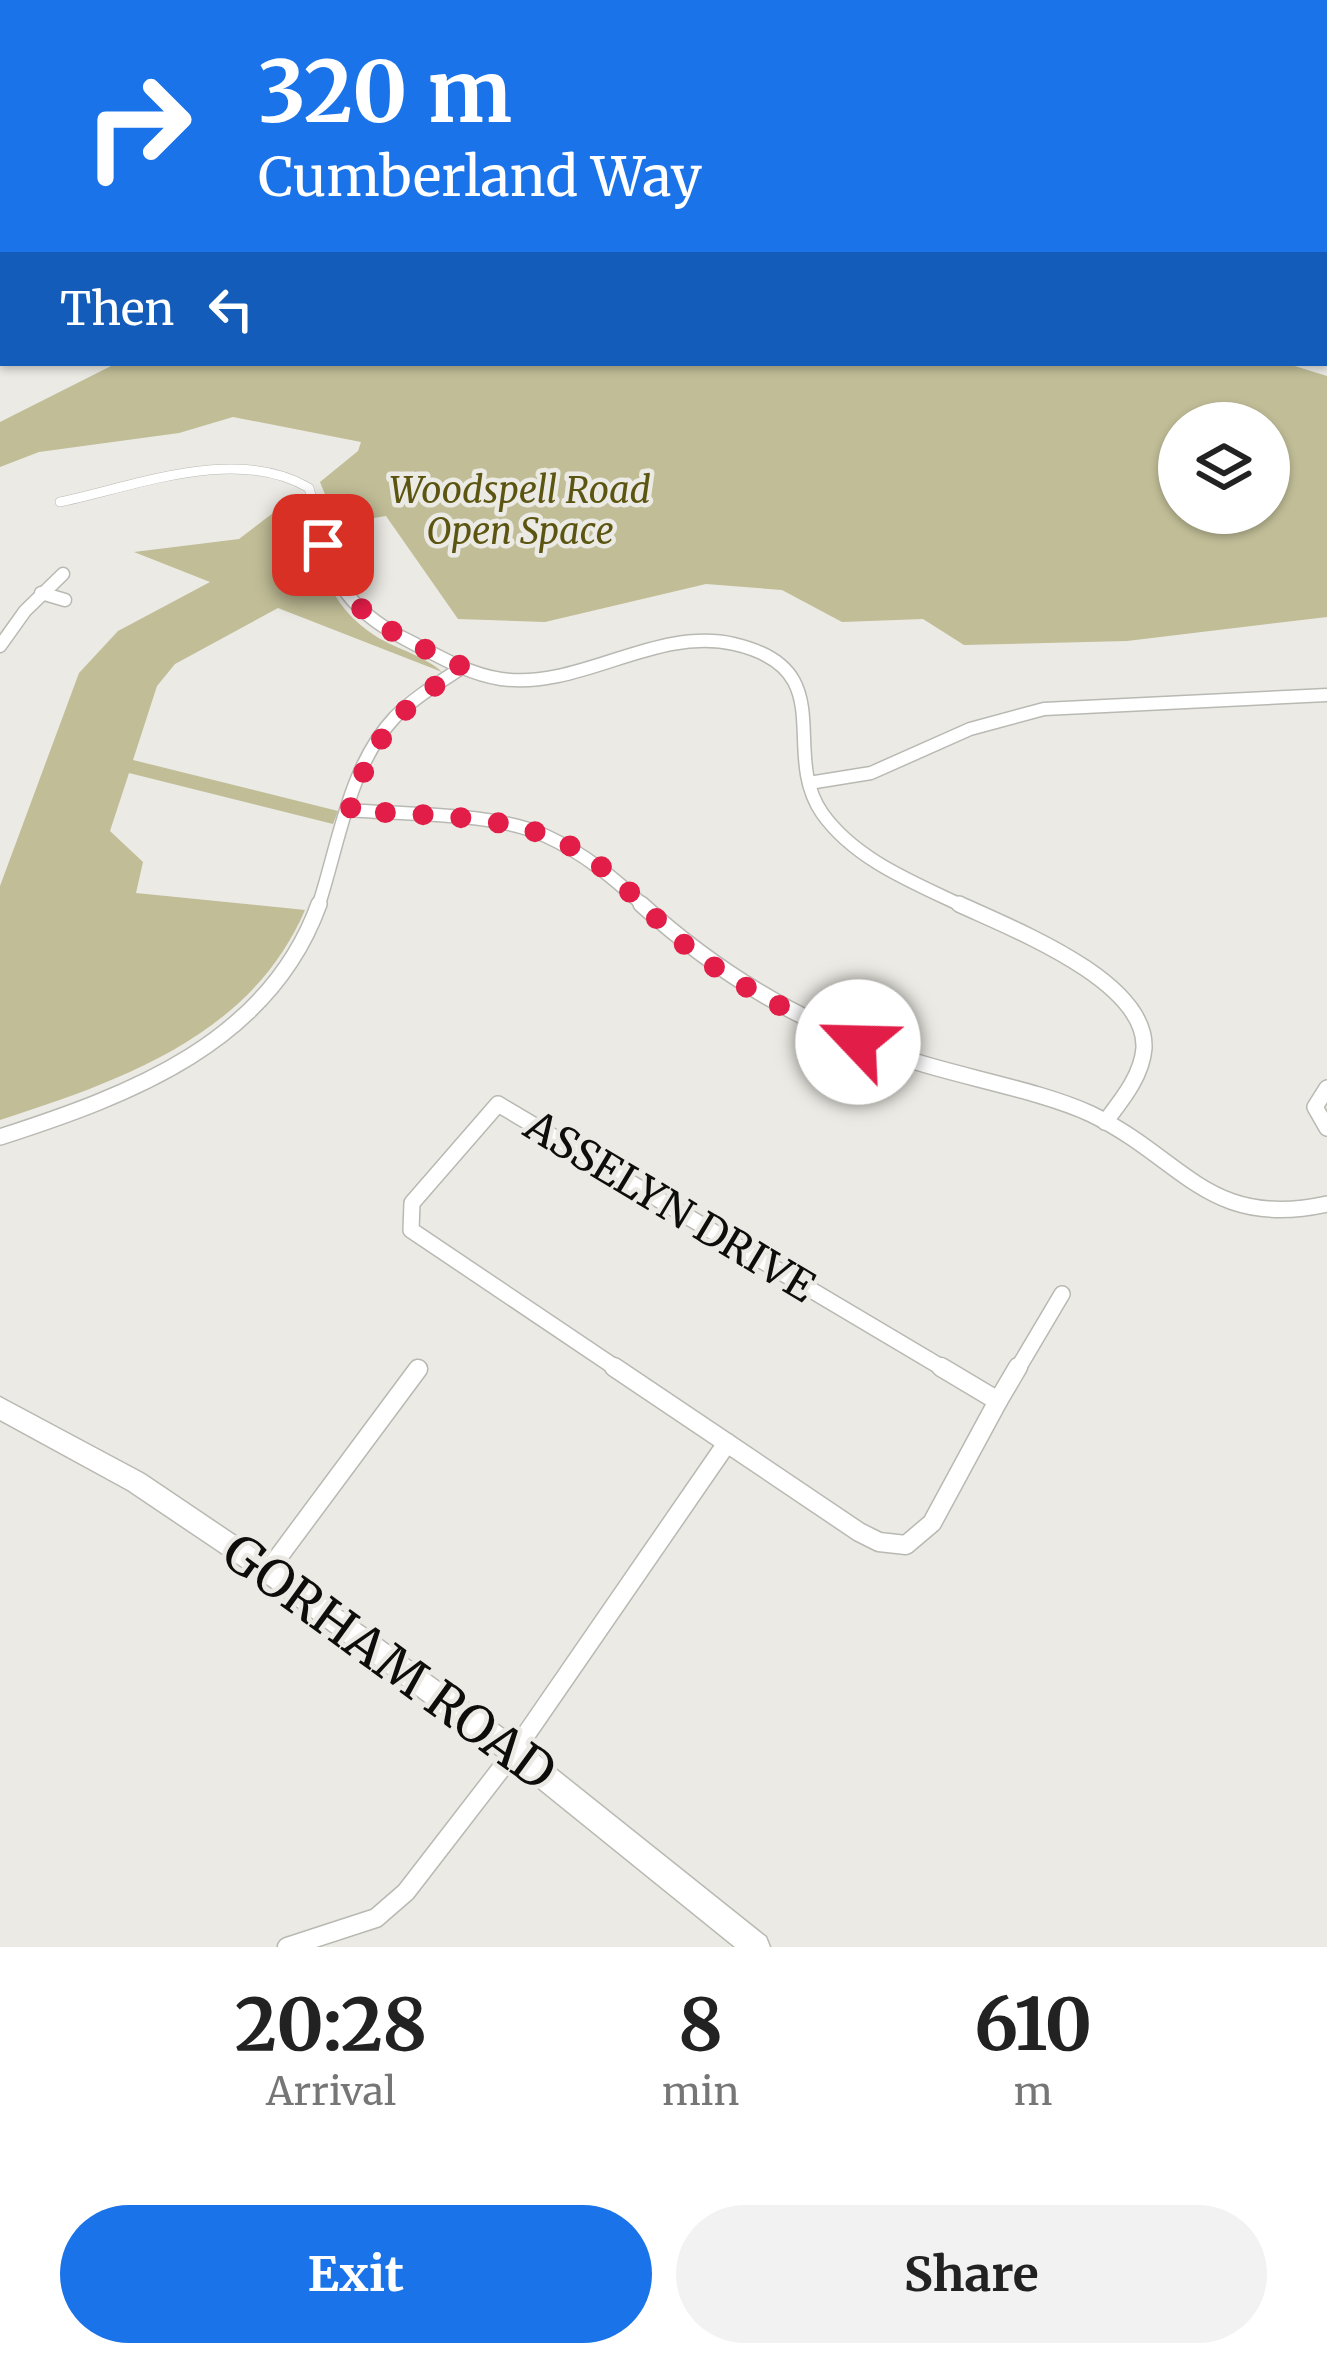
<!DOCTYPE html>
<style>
:root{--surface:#fff;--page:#f2f2f2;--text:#222;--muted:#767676;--accent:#1a73e8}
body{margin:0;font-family:Merriweather,serif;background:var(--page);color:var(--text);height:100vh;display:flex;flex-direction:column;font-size:45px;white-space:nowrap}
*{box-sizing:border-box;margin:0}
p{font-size:39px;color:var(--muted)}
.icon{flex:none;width:66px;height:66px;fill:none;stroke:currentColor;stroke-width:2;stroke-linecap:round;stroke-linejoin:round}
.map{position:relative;height:1947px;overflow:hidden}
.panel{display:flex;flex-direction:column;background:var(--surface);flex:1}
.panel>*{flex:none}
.guide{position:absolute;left:0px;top:0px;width:1329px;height:366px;box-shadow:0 3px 9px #0004;background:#1a73e8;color:#fff;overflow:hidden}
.fabs{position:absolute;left:1158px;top:402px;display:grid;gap:24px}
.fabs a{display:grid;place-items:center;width:132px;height:132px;border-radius:50%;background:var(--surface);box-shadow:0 3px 9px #0004;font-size:60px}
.pin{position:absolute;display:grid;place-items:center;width:102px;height:102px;color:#fff;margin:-51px;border-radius:24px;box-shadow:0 6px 18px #0006}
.me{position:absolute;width:132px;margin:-66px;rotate:294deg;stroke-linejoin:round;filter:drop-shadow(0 0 9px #0008)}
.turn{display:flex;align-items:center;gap:42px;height:252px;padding:0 60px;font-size:54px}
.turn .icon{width:156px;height:156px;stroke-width:2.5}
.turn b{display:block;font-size:84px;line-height:102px}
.then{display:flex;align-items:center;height:114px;padding:0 60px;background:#0003;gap:24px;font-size:45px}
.eta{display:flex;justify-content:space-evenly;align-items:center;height:204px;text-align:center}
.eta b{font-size:72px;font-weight:700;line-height:84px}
.cta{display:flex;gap:24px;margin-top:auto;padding:24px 60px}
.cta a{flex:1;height:138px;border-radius:72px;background:var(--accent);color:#fff;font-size:48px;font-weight:700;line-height:138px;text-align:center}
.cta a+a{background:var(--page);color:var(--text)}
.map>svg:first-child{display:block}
.green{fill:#c0bd97;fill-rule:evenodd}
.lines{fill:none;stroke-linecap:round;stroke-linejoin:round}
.river{fill:#9e9861;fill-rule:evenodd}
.minor-far4-casing{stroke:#b9b9b3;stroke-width:9}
.minor-far3-casing{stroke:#b9b9b3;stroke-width:10}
.minor-far2-casing{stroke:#b9b9b3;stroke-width:15}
.minor-far1-casing{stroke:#b9b9b3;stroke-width:18}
.minor-casing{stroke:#b9b9b3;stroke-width:21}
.secondary-casing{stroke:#b9b9b3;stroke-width:3}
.motorway-casing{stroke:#b9b9b3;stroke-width:3}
.minor-far4{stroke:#fff;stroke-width:8}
.minor-far3{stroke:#fff;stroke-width:9}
.minor-far2{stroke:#fff;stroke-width:12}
.minor-far1{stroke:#fff;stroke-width:15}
.minor{stroke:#fff;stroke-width:18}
.secondary{fill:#fff;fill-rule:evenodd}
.motorway{fill:#fff;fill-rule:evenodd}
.route{stroke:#e11d48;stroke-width:21;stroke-dasharray:0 37.8}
.labels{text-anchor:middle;stroke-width:9;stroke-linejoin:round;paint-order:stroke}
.far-park-label{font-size:36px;font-style:italic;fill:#5c5512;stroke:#ebeae4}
.street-label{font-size:42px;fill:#0d0d0b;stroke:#ebeae4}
.near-street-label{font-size:51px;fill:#0d0d0b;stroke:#ebeae4}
</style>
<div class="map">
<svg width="1327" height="1947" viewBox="0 0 1327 1947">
<rect width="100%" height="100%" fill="#ebeae4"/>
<g class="green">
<path d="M117 363H1285L1327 376V617L1127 641 964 645 923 619 842 622 782 590 706 584 545 622 458 619 386 516 343 523 335 519 320 482 358 451 361 442 233 417 179 433 39 452 0 467V422ZM1179 423H1269V513H1179Z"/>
<path d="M298 494C318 551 321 602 377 637 397 649 427 657 442 672L278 608 175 664 157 686 133 760 338 811 333 824 129 773 110 831 143 862 136 893 305 910C251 1036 120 1081 0 1120V886L79 673 118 631 210 582 134 552 239 539Z"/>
</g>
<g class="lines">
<g class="river">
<rect x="1326" y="223" width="1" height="8"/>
<rect x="1326" y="251" width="1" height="10"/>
<polygon points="1326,281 1327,282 1327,292 1326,291"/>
<polygon points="3,304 3,315 0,316 0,305"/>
</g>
<defs>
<g id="minor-far4">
<polyline points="64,0 68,3"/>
<polyline points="1192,0 1208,3"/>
</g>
<path id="minor-far3" d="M60 502C136 486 237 445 309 488L322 536"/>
<g id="minor-far2">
<path d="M321 533C332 587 360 617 409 641 438 656 468 674 501 679 581 690 654 626 734 644 843 669 779 750 822 813 855 860 915 883 965 907"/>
<polyline points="41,593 65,600"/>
<polyline points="0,646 25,611 63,574"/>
<polyline points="809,783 871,773 970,729 1044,709 1327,695"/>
<path d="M350 810C406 815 496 812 546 836 585 854 614 878 645 907"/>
<path d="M318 907C339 844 348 767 395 717 415 697 440 682 463 667"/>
</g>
<g id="minor-far1">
<path d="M641 904C718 974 807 1027 907 1059 961 1077 1042 1091 1091 1114 1184 1159 1208 1230 1327 1204"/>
<path d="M959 904C1010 928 1147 980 1144 1048 1142 1076 1121 1101 1105 1122"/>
<polyline points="1327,1088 1315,1107 1327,1128"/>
<path d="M0 1137C130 1095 269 1043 319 904"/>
<polyline points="619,1370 411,1230 412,1203 498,1104 946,1370"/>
<polyline points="1017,1370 1062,1294"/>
</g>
<g id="minor">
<polyline points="614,1367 727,1443"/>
<polyline points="998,1401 1018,1367"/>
<polyline points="727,1443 859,1532 879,1542 906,1545 932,1523 998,1401 941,1367"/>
<polyline points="268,1571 418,1369"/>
<polyline points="287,1947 376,1918 406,1892 514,1752 727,1443"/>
</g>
<polygon id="secondary" points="0,1397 144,1474 276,1563 523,1743 766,1937 770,1947 735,1947 505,1761 260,1579 128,1490 0,1420"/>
<g id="motorway">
<polygon points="1026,0 1045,0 1049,3 1030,3"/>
<polygon points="1058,0 1077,0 1081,3 1062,3"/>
<rect x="1326" y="78" width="1" height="9"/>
</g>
</defs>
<use href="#minor-far4" class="minor-far4-casing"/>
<use href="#minor-far3" class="minor-far3-casing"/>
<use href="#minor-far2" class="minor-far2-casing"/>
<use href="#minor-far1" class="minor-far1-casing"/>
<use href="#minor" class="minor-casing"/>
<use href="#secondary" class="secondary-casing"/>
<use href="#motorway" class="motorway-casing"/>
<use href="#minor-far4" class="minor-far4"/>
<use href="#minor-far3" class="minor-far3"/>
<use href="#minor-far2" class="minor-far2"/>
<use href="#minor-far1" class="minor-far1"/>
<use href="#minor" class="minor"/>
<use href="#secondary" class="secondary"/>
<use href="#motorway" class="motorway"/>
</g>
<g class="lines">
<path class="route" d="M323 545C343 616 402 638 463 667 398 709 373 736 350 810 418 816 497 813 560 841 614 865 649 918 695 953 744 990 801 1018 858 1042"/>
</g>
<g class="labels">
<g class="far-park-label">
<text x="520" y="503">Woodspell Road<tspan x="520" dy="41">Open Space</tspan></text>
</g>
<g class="street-label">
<text transform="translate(670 1206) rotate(31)" y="15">ASSELYN DRIVE</text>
</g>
<g class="near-street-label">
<text transform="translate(389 1662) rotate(36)" y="18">GORHAM ROAD</text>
</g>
</g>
</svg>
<div class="fabs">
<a><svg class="icon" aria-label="layers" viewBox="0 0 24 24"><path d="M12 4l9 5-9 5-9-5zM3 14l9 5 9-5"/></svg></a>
</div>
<div class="pin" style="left:323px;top:545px;background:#d93025"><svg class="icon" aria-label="arrive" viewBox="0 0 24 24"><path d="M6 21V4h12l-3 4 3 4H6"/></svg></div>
<svg class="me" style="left:858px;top:1042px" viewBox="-20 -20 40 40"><circle r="19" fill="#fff"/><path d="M0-13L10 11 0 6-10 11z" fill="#e11d48"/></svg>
<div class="guide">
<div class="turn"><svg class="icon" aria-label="right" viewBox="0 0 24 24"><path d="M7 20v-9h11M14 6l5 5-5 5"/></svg><div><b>320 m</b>Cumberland Way</div></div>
<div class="then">Then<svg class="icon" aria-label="left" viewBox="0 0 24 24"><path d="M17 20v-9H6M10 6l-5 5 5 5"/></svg></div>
</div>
</div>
<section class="panel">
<div class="eta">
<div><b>20:28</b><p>Arrival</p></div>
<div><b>8</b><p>min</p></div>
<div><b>610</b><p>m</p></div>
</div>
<div class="cta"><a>Exit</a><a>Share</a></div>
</section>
